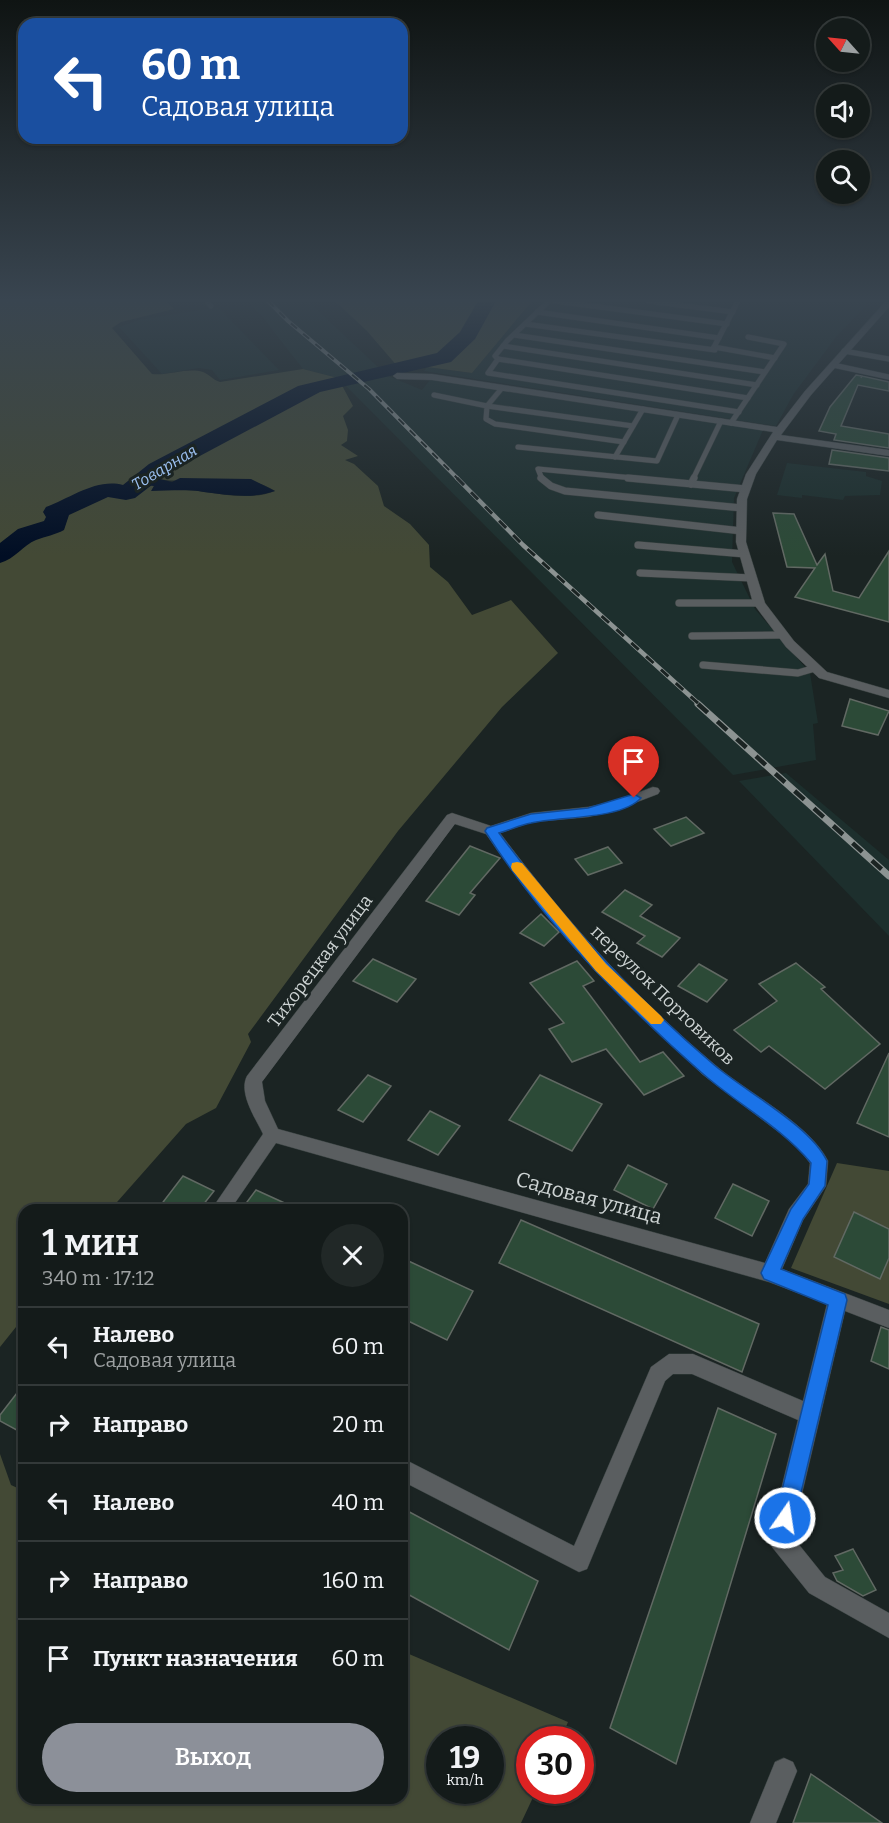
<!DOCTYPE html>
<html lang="ru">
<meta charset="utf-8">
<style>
:root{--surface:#141b1a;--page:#212827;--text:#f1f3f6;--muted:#9da1a2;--line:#333939;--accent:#8c9099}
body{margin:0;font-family:Bitter,serif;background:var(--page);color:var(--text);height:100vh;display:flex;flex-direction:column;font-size:22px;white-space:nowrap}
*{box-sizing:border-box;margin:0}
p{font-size:20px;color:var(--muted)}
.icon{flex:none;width:33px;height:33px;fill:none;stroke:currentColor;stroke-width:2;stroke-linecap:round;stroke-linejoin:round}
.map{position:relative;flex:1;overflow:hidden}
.drawer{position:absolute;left:18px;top:1204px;width:390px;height:600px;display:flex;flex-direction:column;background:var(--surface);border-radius:18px;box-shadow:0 2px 4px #0004,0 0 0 2px var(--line)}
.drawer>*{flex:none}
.banner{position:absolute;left:18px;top:18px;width:390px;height:126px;border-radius:18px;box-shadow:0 2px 4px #0004,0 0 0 2px var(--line);background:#1a4fa0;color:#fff;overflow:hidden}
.needle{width:39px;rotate:297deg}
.tools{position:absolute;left:816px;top:18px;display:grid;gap:12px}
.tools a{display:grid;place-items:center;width:54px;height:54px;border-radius:50%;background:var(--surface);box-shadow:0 2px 4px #0004,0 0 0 2px var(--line);font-size:30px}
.speed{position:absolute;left:426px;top:1726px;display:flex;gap:12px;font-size:30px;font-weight:700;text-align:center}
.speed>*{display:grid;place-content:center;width:78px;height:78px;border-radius:50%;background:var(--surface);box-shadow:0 2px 4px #0004,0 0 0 2px var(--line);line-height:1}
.speed small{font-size:15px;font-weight:400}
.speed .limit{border:9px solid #d22;background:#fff;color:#111}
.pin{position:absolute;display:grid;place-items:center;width:51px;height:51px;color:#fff;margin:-62px -26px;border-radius:50% 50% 50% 0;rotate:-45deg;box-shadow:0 0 6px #0007}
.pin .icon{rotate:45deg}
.me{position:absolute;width:66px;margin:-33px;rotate:13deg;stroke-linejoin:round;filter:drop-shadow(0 0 4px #0008)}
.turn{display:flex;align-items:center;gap:21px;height:126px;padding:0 24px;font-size:27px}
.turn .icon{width:78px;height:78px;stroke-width:2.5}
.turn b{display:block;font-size:42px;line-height:51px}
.round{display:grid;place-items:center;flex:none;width:63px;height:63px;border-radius:32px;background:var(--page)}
.headline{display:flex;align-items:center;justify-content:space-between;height:102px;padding:0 24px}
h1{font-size:36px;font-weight:600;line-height:45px}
.cta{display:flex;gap:12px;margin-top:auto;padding:12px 24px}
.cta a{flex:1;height:69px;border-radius:36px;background:var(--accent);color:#fff;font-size:24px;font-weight:600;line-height:69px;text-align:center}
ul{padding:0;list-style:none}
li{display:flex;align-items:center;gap:18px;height:78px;padding:0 24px;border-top:2px solid var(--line)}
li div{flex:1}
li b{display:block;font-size:22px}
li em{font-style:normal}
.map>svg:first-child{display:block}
.built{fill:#1d2f2d}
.green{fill:#434935;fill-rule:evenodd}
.water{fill:#010e24}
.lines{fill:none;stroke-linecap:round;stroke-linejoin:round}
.river{fill:#010e24;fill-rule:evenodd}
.building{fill:#2c4a37;stroke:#616963;stroke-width:1.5}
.service-far1-casing{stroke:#37403f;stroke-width:6}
.service-casing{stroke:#37403f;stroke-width:8}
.minor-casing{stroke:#37403f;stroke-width:1}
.service-far1{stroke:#5a5e60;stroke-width:5}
.service{stroke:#5a5e60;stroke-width:7}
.minor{fill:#5a5e60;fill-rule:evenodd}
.rail-far2-casing{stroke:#8c9392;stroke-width:4}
.rail-far1-casing{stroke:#8c9392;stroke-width:4.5}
.rail-casing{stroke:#8c9392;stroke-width:7}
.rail-far2{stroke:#1b2423;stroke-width:2;stroke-dasharray:8;stroke-linecap:butt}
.rail-far1{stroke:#1b2423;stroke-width:3;stroke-dasharray:10;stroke-linecap:butt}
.rail{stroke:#1b2423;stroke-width:4.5;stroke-dasharray:13;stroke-linecap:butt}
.route{fill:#1a73e8;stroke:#114b97;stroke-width:1.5}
.slow{fill:#f59e0b}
.labels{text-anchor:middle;stroke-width:6;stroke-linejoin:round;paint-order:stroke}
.far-water-label{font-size:16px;font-style:italic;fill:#9dc2f3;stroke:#1b2423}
.street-label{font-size:18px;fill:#cdd3d3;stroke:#1b2423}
.near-street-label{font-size:21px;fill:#cdd3d3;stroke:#1b2423}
</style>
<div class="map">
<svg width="889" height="1823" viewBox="0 0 889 1823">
<rect width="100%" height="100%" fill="#1b2423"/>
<g class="built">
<polygon points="246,301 308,301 380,369 338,378 303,369 260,314"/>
<polygon points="532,301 867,301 863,309 836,337 793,395 776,426 424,371 427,367 472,373"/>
<polygon points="218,307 279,370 220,380 212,370 199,368 162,374 119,327 139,320"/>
<polygon points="386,375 422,390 430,380 763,430 734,498 732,562 755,609 810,673 818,723 813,724 816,760 733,775 344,384"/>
<polygon points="787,463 866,472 866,476 882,481 880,495 845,496 843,500 802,495 802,498 777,495"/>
<polygon points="786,773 889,860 889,936 739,781"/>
</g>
<g class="green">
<path d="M0 301H171L167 302 174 309 121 322 112 328 152 374C168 376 188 367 203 372 209 374 213 380 220 382L303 369 338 378 353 406 343 416 348 430 347 441 341 445 358 456 345 460 354 464 378 486 384 506 410 524 429 545 430 567 448 582 472 615 511 600 558 653 502 707 398 831 248 1034 251 1042 216 1108 186 1124 110 1210H24V1317L0 1347ZM149 476C190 491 235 466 275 491 253 500 227 495 204 492 187 489 169 490 152 490L154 486 136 483Z"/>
<polygon points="335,301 532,301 472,373 427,367 398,367 367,331"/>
<polygon points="837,1163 889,1171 889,1304 791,1268"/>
<path d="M0 1454 11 1485 24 1491V1798H402V1651L568 1722 560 1740H530V1791H536L521 1823H0ZM440 1740H490V1791H440Z"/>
</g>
<path class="water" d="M139 474 172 482 180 478 251 479 275 491C253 499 227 495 204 492 187 489 168 491 151 491L154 486 136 483 133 479Z"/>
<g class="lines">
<path class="river" d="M478 301H496L475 339 451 362 320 392 166 474 135 498 126 500 108 497 69 515 64 530C55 535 46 536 36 540 23 545 15 559 0 563V543L18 529 44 521 46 517 43 512 46 507C71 498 96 478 123 485L149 464 298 386 437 353 460 332Z"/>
</g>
<g class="building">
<polygon points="856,375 862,376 861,378 862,376 889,382 889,391 858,385 841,426 889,434 889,448 834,440 836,434 819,431 830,407"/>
<polygon points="832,450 889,458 889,471 829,464"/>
<polygon points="773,513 794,514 817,565 825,554 833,591 859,598 889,551 889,622 795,597 815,568 787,567"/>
<polygon points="850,699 889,711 878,735 842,726"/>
<polygon points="686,817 704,833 671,846 654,829"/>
<polygon points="470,846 500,858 470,893 475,895 459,915 426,901"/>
<polygon points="608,847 622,863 588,875 575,859"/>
<polygon points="625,890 652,905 640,916 680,938 662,957 637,943 645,936 602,912"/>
<polygon points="541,914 559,932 544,946 520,933"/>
<polygon points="373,959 416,979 397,1002 353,981"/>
<polygon points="577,961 594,981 583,986 640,1062 663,1052 684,1076 644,1095 606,1049 572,1062 549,1029 564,1023 530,983"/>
<polygon points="796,963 825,987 821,989 880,1044 825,1089 769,1046 761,1052 734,1030 777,1001 759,984"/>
<polygon points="699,964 727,980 707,1002 678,986"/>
<polygon points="889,1053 889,1137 857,1123"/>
<polygon points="368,1075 391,1086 363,1122 338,1110"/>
<polygon points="540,1075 602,1104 572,1151 509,1120"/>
<polygon points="430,1111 460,1126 438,1155 408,1140"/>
<polygon points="628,1165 667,1184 653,1209 614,1190"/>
<polygon points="183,1176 214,1191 199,1210 157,1210"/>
<polygon points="733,1184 769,1201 752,1236 715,1218"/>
<polygon points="256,1190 300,1210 241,1210"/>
<polygon points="854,1212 889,1229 889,1258 880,1279 834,1257"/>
<polygon points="521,1220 759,1324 742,1372 499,1263"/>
<polygon points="402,1258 473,1291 447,1340 402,1318"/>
<polygon points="881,1327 889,1330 889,1369 871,1361"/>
<polygon points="24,1384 24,1434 0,1421 0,1415"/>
<polygon points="718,1408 776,1434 676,1764 610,1728"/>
<polygon points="402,1508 538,1581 509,1650 402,1591"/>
<polygon points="853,1549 876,1590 863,1596 837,1581 833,1573 843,1570 835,1556"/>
<polygon points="811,1774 846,1798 882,1823 793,1823"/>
</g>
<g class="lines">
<defs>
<g id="service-far1">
<polyline points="207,301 211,306"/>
<polyline points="549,301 507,341 495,356 498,359 488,373 739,412"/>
<polyline points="555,301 727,324"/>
<polyline points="648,301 733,312"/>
<polyline points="738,301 714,347 775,358"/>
<polyline points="537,312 719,338"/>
<polyline points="525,324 715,350 714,347"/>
<polyline points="514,335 765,372"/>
<polyline points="503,346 757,385"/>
<polyline points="844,351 889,359"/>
<polyline points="498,359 748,398"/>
<polyline points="833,365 889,377"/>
<polyline points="434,395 487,406 486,419 495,424 624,442"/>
<polyline points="487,406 633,426"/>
<polyline points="487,406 502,388"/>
<polyline points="731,423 784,344 748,337"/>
<polyline points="518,447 657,461 678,415"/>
<polyline points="615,457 643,409"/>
<polyline points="542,479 538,469 644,479"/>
<polyline points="693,479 721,421"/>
</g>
<g id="service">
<polyline points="541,478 551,486 565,491 742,508"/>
<polyline points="628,478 746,489"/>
<polyline points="691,484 694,478"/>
<polyline points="598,515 742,531"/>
<polyline points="638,545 745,554"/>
<polyline points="640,573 752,578"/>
<polyline points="679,603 759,603"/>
<polyline points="692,636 782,635"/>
<polyline points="703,665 798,673 815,668"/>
</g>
<g id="minor">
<polygon points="886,301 889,301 889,307 811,395 781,435 889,450 889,456 777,440 756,474 747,499 746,542 765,603 794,641 827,672 889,690 889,698 819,678 786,647 753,603 736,542 737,499 746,474 773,432 432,380 397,379 393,376 397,373 432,374 777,427 805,391"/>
<path d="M653 787 658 788 660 791 658 794 616 810 588 817 532 822 500 833C563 917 633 996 714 1064 746 1092 810 1124 828 1161L826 1186 803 1220 782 1269 889 1310V1328L845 1311 792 1536 825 1577 889 1613V1638L809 1593 772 1547 769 1539 798 1420 692 1374H673L665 1381 587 1569 579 1572 402 1481V1458L574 1546 651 1367 669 1354H693L803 1401 827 1304 769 1282 276 1143 230 1210H211L263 1134C256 1119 238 1093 247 1076L447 815 452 813 491 826 531 813 588 807 613 802ZM455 824 486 834 525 888 595 971 702 1074 796 1145 810 1163 808 1184 789 1209 765 1263 278 1129 265 1101 262 1082Z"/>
<polygon points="784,1758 793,1762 797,1771 776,1823 750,1823 775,1762"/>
</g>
</defs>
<use href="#service-far1" class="service-far1-casing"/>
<use href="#service" class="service-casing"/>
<use href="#minor" class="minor-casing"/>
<use href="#service-far1" class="service-far1"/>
<use href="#service" class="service"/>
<use href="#minor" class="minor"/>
<defs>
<polyline id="rail-far2" points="268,301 288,321 369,389 458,479"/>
<polyline id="rail-far1" points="457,478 523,545 700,705"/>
<polyline id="rail" points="698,704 889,876"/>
</defs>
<use href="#rail-far2" class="rail-far2-casing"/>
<use href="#rail-far1" class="rail-far1-casing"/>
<use href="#rail" class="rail-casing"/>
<use href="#rail-far2" class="rail-far2"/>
<use href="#rail-far1" class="rail-far1"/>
<use href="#rail" class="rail"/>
</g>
<linearGradient id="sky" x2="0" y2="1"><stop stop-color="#0f1413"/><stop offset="0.54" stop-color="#394550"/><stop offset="1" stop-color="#394550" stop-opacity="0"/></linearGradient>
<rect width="889" height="556" fill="url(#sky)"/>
<path class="route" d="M634 794 641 798C621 820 559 816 531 823 520 825 510 830 499 833 562 918 633 996 713 1064 744 1091 810 1125 827 1161L825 1186 803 1219 781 1269 845 1294 847 1300 795 1518 792 1525 785 1528 778 1525 775 1518 828 1305 764 1279 761 1273 791 1209 809 1184 811 1163C780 1126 737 1104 702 1073 621 1002 543 922 485 831L487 828 531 814 588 808Z"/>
<polygon class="slow" points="517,862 522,863 606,964 661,1016 664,1020 661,1024 651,1024 596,971 512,870 511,867 512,863"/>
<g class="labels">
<g class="far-water-label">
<text transform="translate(164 467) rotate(-31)" y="6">Товарная</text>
</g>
<g class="street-label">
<text transform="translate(320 961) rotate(-53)" y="6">Тихорецкая улица</text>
<text transform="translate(663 995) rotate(44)" y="6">переулок Портовиков</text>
</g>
<g class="near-street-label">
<text transform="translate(589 1198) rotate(15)" y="7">Садовая улица</text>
</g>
</g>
</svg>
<div class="tools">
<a><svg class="needle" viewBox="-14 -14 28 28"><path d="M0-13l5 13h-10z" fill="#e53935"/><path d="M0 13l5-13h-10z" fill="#9da1a2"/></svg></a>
<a><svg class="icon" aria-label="sound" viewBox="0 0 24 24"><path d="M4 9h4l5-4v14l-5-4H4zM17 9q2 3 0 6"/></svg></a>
<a><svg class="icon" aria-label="search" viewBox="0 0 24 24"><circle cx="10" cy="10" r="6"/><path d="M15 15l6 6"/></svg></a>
</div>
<div class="speed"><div>19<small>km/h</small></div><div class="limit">30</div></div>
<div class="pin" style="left:634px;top:798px;background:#d93025"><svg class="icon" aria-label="arrive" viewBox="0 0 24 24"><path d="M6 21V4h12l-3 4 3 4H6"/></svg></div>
<svg class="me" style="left:785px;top:1518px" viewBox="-20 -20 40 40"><circle r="17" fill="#1a73e8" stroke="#fff" stroke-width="3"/><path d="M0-11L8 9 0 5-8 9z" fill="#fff"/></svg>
<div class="banner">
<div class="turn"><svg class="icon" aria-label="left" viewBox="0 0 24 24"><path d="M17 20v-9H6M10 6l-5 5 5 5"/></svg><div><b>60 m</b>Садовая улица</div></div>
</div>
<section class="drawer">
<div class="headline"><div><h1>1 мин</h1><p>340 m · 17:12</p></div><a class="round"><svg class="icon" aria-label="close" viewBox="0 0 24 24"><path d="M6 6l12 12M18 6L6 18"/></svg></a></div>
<ul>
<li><svg class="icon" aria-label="left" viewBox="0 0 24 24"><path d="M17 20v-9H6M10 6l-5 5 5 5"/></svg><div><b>Налево</b><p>Садовая улица</p></div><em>60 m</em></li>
<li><svg class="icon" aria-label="right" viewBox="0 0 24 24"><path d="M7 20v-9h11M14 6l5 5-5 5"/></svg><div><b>Направо</b></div><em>20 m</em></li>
<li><svg class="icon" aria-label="left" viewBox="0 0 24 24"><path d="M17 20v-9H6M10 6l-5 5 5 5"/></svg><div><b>Налево</b></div><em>40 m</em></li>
<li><svg class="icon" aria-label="right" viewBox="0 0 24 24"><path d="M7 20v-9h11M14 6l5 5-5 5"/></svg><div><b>Направо</b></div><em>160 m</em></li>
<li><svg class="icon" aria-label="arrive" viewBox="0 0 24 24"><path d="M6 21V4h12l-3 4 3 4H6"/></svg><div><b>Пункт назначения</b></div><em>60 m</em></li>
</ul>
<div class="cta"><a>Выход</a></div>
</section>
</div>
